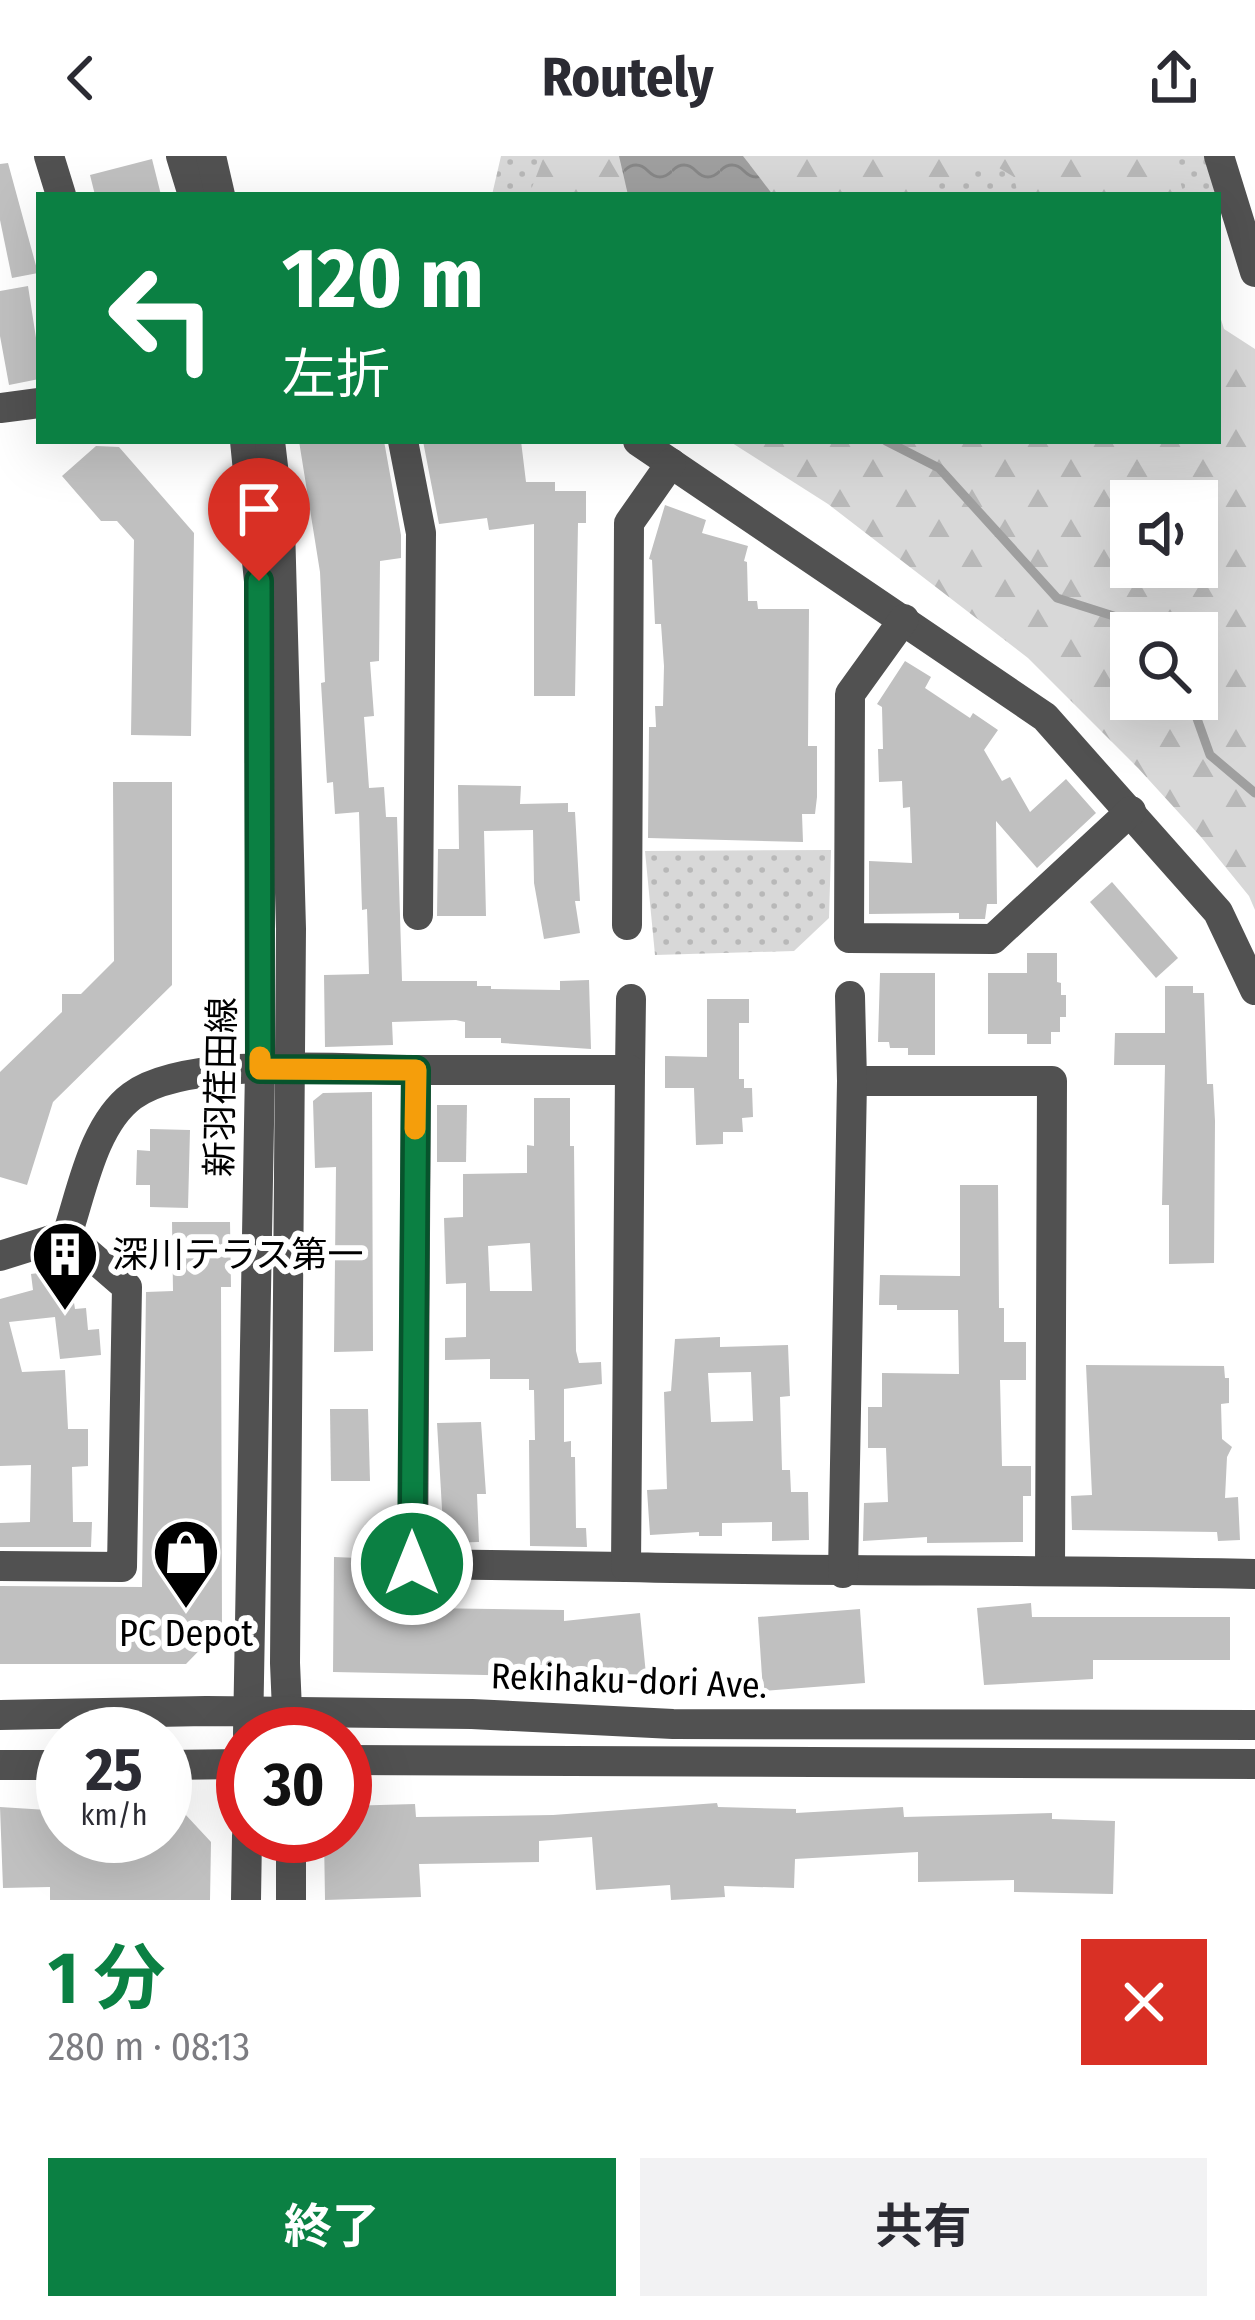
<!DOCTYPE html>
<html lang="ja">
<meta charset="utf-8">
<style>
:root{--surface:#fff;--page:#f2f2f3;--text:#2b2b33;--muted:#7c7c81;--accent:#0b8043}
body{margin:0;font-family:"Fira Sans Condensed","Noto Sans JP",sans-serif;background:var(--page);color:var(--text);height:100vh;display:flex;flex-direction:column;font-size:45px;white-space:nowrap}
*{box-sizing:border-box;margin:0}
p{font-size:39px;color:var(--muted)}
.icon{flex:none;width:66px;height:66px;fill:none;stroke:currentColor;stroke-width:2;stroke-linecap:round;stroke-linejoin:round}
.map{position:relative;height:1744px;overflow:hidden}
.side{display:flex;flex-direction:column;background:var(--surface);flex:1}
.side>*{flex:none}
.top-card{position:absolute;left:36px;top:36px;width:1185px;height:252px;border-radius:0px;box-shadow:0 12px 48px #0002;background:#0b8043;color:#fff;overflow:hidden}
.tools{position:absolute;left:1110px;top:324px;display:grid;gap:24px}
.tools a{display:grid;place-items:center;width:108px;height:108px;border-radius:0px;background:var(--surface);box-shadow:0 12px 48px #0002;font-size:60px}
.speed{position:absolute;left:36px;top:1551px;display:flex;gap:24px;font-size:60px;font-weight:700;text-align:center}
.speed>*{display:grid;place-content:center;width:156px;height:156px;border-radius:50%;background:var(--surface);box-shadow:0 12px 48px #0002;line-height:1}
.speed small{font-size:30px;font-weight:400}
.speed .limit{border:18px solid #d22;background:#fff;color:#111}
.pin{position:absolute;display:grid;place-items:center;width:102px;height:102px;color:#fff;margin:-123px -51px;border-radius:50% 50% 50% 0;rotate:-45deg;box-shadow:0 0 12px #0007}
.pin .icon{rotate:45deg}
.me{position:absolute;width:132px;margin:-66px;rotate:0deg;stroke-linejoin:round;filter:drop-shadow(0 0 9px #0008)}
.turn{display:flex;align-items:center;gap:42px;height:252px;padding:0 48px;font-size:54px}
.turn .icon{width:156px;height:156px;stroke-width:2.5}
.turn b{display:block;font-size:84px;line-height:102px}
.round{display:grid;place-items:center;flex:none;width:126px;height:126px;border-radius:0px;background:var(--page)}
.head{display:flex;align-items:center;justify-content:space-between;height:204px;padding:0 48px}
h1{font-size:72px;font-weight:700;line-height:90px;color:var(--accent)}
.primary-button{display:flex;gap:24px;margin-top:auto;padding:24px 48px}
.primary-button a{flex:1;height:138px;border-radius:0px;background:var(--accent);color:#fff;font-size:48px;font-weight:700;line-height:138px;text-align:center}
.primary-button a+a{background:var(--page);color:var(--text)}
header{display:flex;justify-content:space-between;align-items:center;height:156px;padding:0 48px;background:var(--surface);font-size:54px;font-weight:700}
.map>svg:first-child{display:block}
.grass{fill:url(#grass-dots)}
.forest{fill:url(#forest-firs);fill-rule:evenodd}
.water{fill:url(#water-waves)}
.lines{fill:none;stroke-linecap:round;stroke-linejoin:round}
.stream{stroke:#9f9f9f;stroke-width:9}
.building{fill:#c0c0c0;fill-rule:evenodd}
.minor{stroke:#515151;stroke-width:30}
.route-casing{stroke:#07532c;stroke-width:30}
.route{stroke:#0b8043;stroke-width:21}
.slow{stroke:#f59e0b;stroke-width:21}
.labels{text-anchor:middle;stroke-width:12;stroke-linejoin:round;paint-order:stroke}
.street-label{font-size:36px;fill:#000;stroke:#fff}
.poi-label{font-size:36px;fill:#000;stroke:#fff;text-anchor:start}
</style>
<header><svg class="icon" aria-label="back" viewBox="0 0 24 24"><path d="M15 5l-7 7 7 7"/></svg>Routely<svg class="icon" aria-label="share" viewBox="0 0 24 24"><path d="M12 15V3M7 8l5-5 5 5M5 13v7h14v-7"/></svg></header>
<div class="map">
<svg width="1255" height="1744" viewBox="0 0 1255 1744">
<defs>
<pattern id="grass-dots" width="8" height="8" patternUnits="userSpaceOnUse" patternTransform="scale(3)"><rect width="8" height="8" fill="#d8d8d8"/><path d="M2 2h.1M6 6h.1" fill="none" stroke="#b8b8b8" stroke-width="1.8" stroke-linecap="round"/></pattern>
<pattern id="forest-firs" width="22" height="20" patternUnits="userSpaceOnUse" patternTransform="scale(3)"><rect width="22" height="20" fill="#d8d8d8"/><path d="M5 1l3.5 6h-7zM16 11l3.5 6h-7z" fill="#b8b8b8"/></pattern>
<pattern id="water-waves" width="16" height="10" patternUnits="userSpaceOnUse" patternTransform="scale(3)"><rect width="16" height="10" fill="#9f9f9f"/><path d="M0 5q4-4 8 0t8 0" fill="none" stroke="#878787"/></pattern>
</defs>
<rect width="100%" height="100%" fill="#fff"/>
<g class="grass">
<polygon points="501,0 1204,0 1216,39 492,39"/>
<polygon points="831,694 829,762 794,795 655,799 645,695"/>
</g>
<g class="forest">
<polygon points="544,0 670,0 664,39 529,39"/>
<polygon points="743,0 1173,0 1184,39 1018,39 1014,21 994,9 925,32 916,39 773,39"/>
<path d="M1218 154 1224 173 1255 193V754L1249 740 1201 681 1138 612 1028 502 828 348 729 285H1218ZM1131 345H1197V411H1131ZM1197 477V543H1131V477Z"/>
</g>
<polygon class="water" points="619,0 743,0 773,39 628,39"/>
<g class="lines">
<g class="stream">
<polyline points="886,285 939,312 1057,442 1167,477"/>
<polyline points="1190,543 1210,599 1255,637"/>
</g>
</g>
<g class="building">
<polygon points="152,3 161,39 95,39 90,19"/>
<polygon points="8,7 38,117 12,122 0,64 0,8"/>
<polygon points="28,130 36,182 39,182 39,223 9,229 0,180 0,135"/>
<polygon points="299,285 384,285 401,379 401,402 380,405 379,505 370,506 374,560 364,561 369,632 384,631 386,661 397,661 402,825 477,825 477,830 491,830 491,833 560,834 560,825 589,824 591,893 501,887 501,882 465,882 465,866 456,864 392,866 393,889 325,891 324,819 369,818 367,753 362,754 359,656 335,658 333,626 327,627 321,527 325,526 320,416"/>
<polygon points="423,285 521,285 526,326 555,326 555,335 586,335 586,367 578,367 575,540 534,540 534,368 489,374 487,362 439,368"/>
<polygon points="96,290 119,291 194,377 191,580 131,579 134,384 117,365 101,365 62,320"/>
<polygon points="665,349 706,364 702,377 748,390 744,405 747,406 748,445 757,445 758,453 809,453 808,590 817,590 817,641 815,658 802,658 803,686 648,682 649,571 656,571 655,550 663,550 664,510 661,468 655,468 652,404 649,403"/>
<polygon points="905,505 931,521 925,532 970,562 973,557 998,574 984,594 1002,625 1010,621 1030,656 1066,623 1096,657 1037,712 996,665 997,748 987,748 985,763 959,763 959,757 869,758 869,705 912,707 910,651 903,652 902,625 879,626 878,593 883,593 882,551 877,548"/>
<polygon points="113,626 172,626 172,829 53,946 27,1029 0,1021 0,916 62,856 62,838 81,838 114,805"/>
<polygon points="458,629 521,630 520,648 568,647 568,656 575,656 580,745 575,745 580,777 544,783 534,727 533,674 484,675 486,760 437,760 438,693 459,693"/>
<polygon points="1112,726 1178,802 1156,822 1090,746"/>
<polygon points="1027,797 1057,797 1057,826 1061,827 1061,839 1066,839 1066,861 1060,861 1060,876 1051,876 1051,888 1027,888 1027,878 988,878 988,817 1027,817"/>
<polygon points="880,817 935,817 935,899 908,899 908,892 890,892 889,886 878,886"/>
<polygon points="1165,830 1193,830 1193,837 1204,837 1207,928 1213,928 1215,965 1214,1107 1169,1108 1169,1049 1162,1049 1165,909 1114,909 1115,877 1165,877"/>
<polygon points="707,843 749,843 749,867 739,867 739,923 744,923 744,932 752,932 753,961 742,962 743,976 723,976 723,988 696,989 694,932 665,932 665,900 707,901"/>
<polygon points="372,936 373,1195 334,1196 336,1011 315,1012 313,945 323,937"/>
<path d="M534 942H570V990H574L576 1195 579 1207 601 1206 602 1228 564 1233V1286L571 1285V1301H575L576 1372H586L587 1391 530 1390 529 1284H535L534 1234H529V1223H490V1203L445 1204V1182L466 1181V1127L446 1128 444 1062 463 1061V1018L527 1017V989L534 990ZM530 1087 532 1135H490L488 1090Z"/>
<polygon points="437,949 467,949 466,1006 437,1006"/>
<polygon points="150,973 190,974 188,1052 150,1051 150,1029 136,1029 137,994 150,995"/>
<polygon points="960,1029 998,1029 999,1152 1004,1152 1004,1186 1026,1186 1026,1224 1000,1224 1002,1310 1031,1310 1031,1340 1023,1340 1023,1386 927,1387 927,1381 863,1385 864,1347 888,1346 886,1292 868,1292 868,1251 882,1251 882,1217 959,1218 958,1154 897,1154 897,1149 879,1149 880,1119 960,1120"/>
<polygon points="172,1066 230,1066 231,1131 221,1131 222,1471 186,1508 0,1508 0,1430 142,1431 146,1136 173,1135"/>
<polygon points="60,1114 63,1135 72,1134 75,1153 86,1152 88,1174 99,1173 101,1199 60,1203 55,1161 9,1166 22,1216 65,1214 68,1273 88,1273 88,1310 72,1311 73,1366 92,1366 91,1391 0,1391 0,1367 30,1366 31,1309 0,1310 0,1143 33,1134 31,1118"/>
<path d="M720 1181V1191L788 1189 790 1240 780 1241 782 1314H790L791 1336H808L809 1384 772 1385V1366L722 1367V1380H699V1376L650 1379 647 1334 667 1333 664 1236 671 1235 675 1183ZM751 1216 753 1265 711 1266 708 1217Z"/>
<polygon points="1086,1209 1224,1210 1225,1222 1229,1222 1229,1247 1221,1248 1222,1283 1232,1291 1227,1301 1225,1342 1238,1341 1240,1384 1218,1385 1217,1376 1072,1374 1071,1340 1092,1339"/>
<polygon points="330,1253 368,1253 370,1325 331,1325"/>
<polygon points="481,1266 486,1338 477,1338 479,1386 444,1387 437,1267"/>
<polygon points="334,1401 383,1403 383,1445 424,1444 424,1452 564,1454 564,1465 640,1457 647,1529 589,1534 588,1521 333,1516"/>
<polygon points="1031,1447 1032,1461 1230,1461 1230,1504 1093,1504 1093,1523 984,1529 977,1452"/>
<polygon points="860,1453 865,1527 763,1535 758,1461"/>
<polygon points="717,1647 718,1651 796,1653 796,1657 903,1651 904,1661 1052,1657 1052,1663 1115,1665 1113,1738 1014,1736 1014,1724 918,1726 918,1696 795,1703 794,1732 724,1730 725,1741 671,1744 670,1729 596,1734 592,1681 539,1685 539,1706 419,1708 421,1741 325,1744 324,1680 345,1680 345,1650 415,1648 416,1661 553,1659"/>
<polygon points="0,1651 63,1655 63,1680 165,1680 165,1657 184,1657 211,1686 210,1744 50,1744 50,1731 3,1732"/>
</g>
<g class="lines">
<g class="minor">
<polyline points="49,0 61,39"/>
<polyline points="181,0 193,39"/>
<polyline points="211,0 220,39"/>
<polyline points="1219,0 1255,116"/>
<polyline points="0,252 39,247"/>
<polyline points="245,285 259,425 260,704 260,913 248,1578"/>
<polyline points="270,285 280,370 291,773 285,1507 288,1578"/>
<polyline points="403,285 421,377 418,759"/>
<polyline points="638,285 1045,561 1218,756 1255,834"/>
<polyline points="904,463 850,538 849,782 993,783 1131,655"/>
<polyline points="627,769 629,367 671,307"/>
<polyline points="416,914 413,1408 626,1411"/>
<polyline points="630,914 631,843"/>
<polyline points="852,925 1052,925 1050,1413"/>
<path d="M0 1100 67 1079C82 1035 93 969 132 940 186 899 351 914 420 914 490 914 560 914 630 914L626 1411C836 1416 1045 1413 1255 1418"/>
<polyline points="0,1410 122,1411 127,1131 67,1079"/>
<polyline points="843,1417 852,925 850,840"/>
<polyline points="0,1559 206,1555 472,1558 673,1568 1255,1569"/>
<polyline points="345,1604 1255,1608"/>
<polyline points="0,1609 63,1609"/>
<polyline points="165,1609 243,1608"/>
<polyline points="246,1744 247,1680"/>
<polyline points="291,1744 291,1680"/>
</g>
</g>
<g class="lines">
<defs>
<polyline id="route" points="259,425 260,913 416,914 412,1408"/>
</defs>
<use href="#route" class="route-casing"/>
<use href="#route" class="route"/>
<polyline class="slow" points="260,901 260,913 416,914 415,973"/>
</g>
<defs>
<symbol id="building-pin" viewBox="-11 -11 22 30"><path d="M0 17L-7.5 6A9.5 9.5 0 1 1 7.5 6Z" fill="#000" stroke="#fff"/><path d="M-4-6H4V6H1V3H-1V6H-4ZM-2.5-4.3h1.7v1.8h-1.7ZM.8-4.3h1.7v1.8H.8ZM-2.5-1h1.7V.8h-1.7ZM.8-1h1.7V.8H.8Z" fill="#fff"/></symbol>
<symbol id="shop-pin" viewBox="-11 -11 22 30"><path d="M0 17L-7.5 6A9.5 9.5 0 1 1 7.5 6Z" fill="#000" stroke="#fff"/><path d="M-5-2.5h2.3a2.7 3.5 0 0 1 5.4 0H5L5.5 6h-11ZM-1.5-2.5h3a1.5 2.3 0 0 0-3 0Z" fill="#fff"/></symbol>
</defs>
<g fill-rule="evenodd">
<use href="#building-pin" x="27" y="1060" width="76" height="104"/>
<use href="#shop-pin" x="148" y="1358" width="76" height="104"/>
</g>
<g class="labels">
<g class="street-label">
<text transform="translate(220 931) rotate(-89)" y="13">新羽荏田線</text>
<text transform="translate(629 1524) rotate(2)" y="13">Rekihaku-dori Ave.</text>
</g>
<g class="poi-label">
<text x="112" y="1111">深川テラス第一</text>
<text x="186" y="1490" text-anchor="middle">PC Depot</text>
</g>
</g>
</svg>
<div class="tools">
<a><svg class="icon" aria-label="sound" viewBox="0 0 24 24"><path d="M4 9h4l5-4v14l-5-4H4zM17 9q2 3 0 6"/></svg></a>
<a><svg class="icon" aria-label="search" viewBox="0 0 24 24"><circle cx="10" cy="10" r="6"/><path d="M15 15l6 6"/></svg></a>
</div>
<div class="speed"><div>25<small>km/h</small></div><div class="limit">30</div></div>
<div class="pin" style="left:259px;top:425px;background:#d93025"><svg class="icon" aria-label="arrive" viewBox="0 0 24 24"><path d="M6 21V4h12l-3 4 3 4H6"/></svg></div>
<svg class="me" style="left:412px;top:1408px" viewBox="-20 -20 40 40"><circle r="17" fill="#0b8043" stroke="#fff" stroke-width="3"/><path d="M0-11L8 9 0 5-8 9z" fill="#fff"/></svg>
<div class="top-card">
<div class="turn"><svg class="icon" aria-label="left" viewBox="0 0 24 24"><path d="M17 20v-9H6M10 6l-5 5 5 5"/></svg><div><b>120 m</b>左折</div></div>
</div>
</div>
<section class="side">
<div class="head"><div><h1>1 分</h1><p>280 m · 08:13</p></div><a class="round" style="background:#d93025;color:#fff"><svg class="icon" aria-label="close" viewBox="0 0 24 24"><path d="M6 6l12 12M18 6L6 18"/></svg></a></div>
<div class="primary-button"><a>終了</a><a>共有</a></div>
</section>
